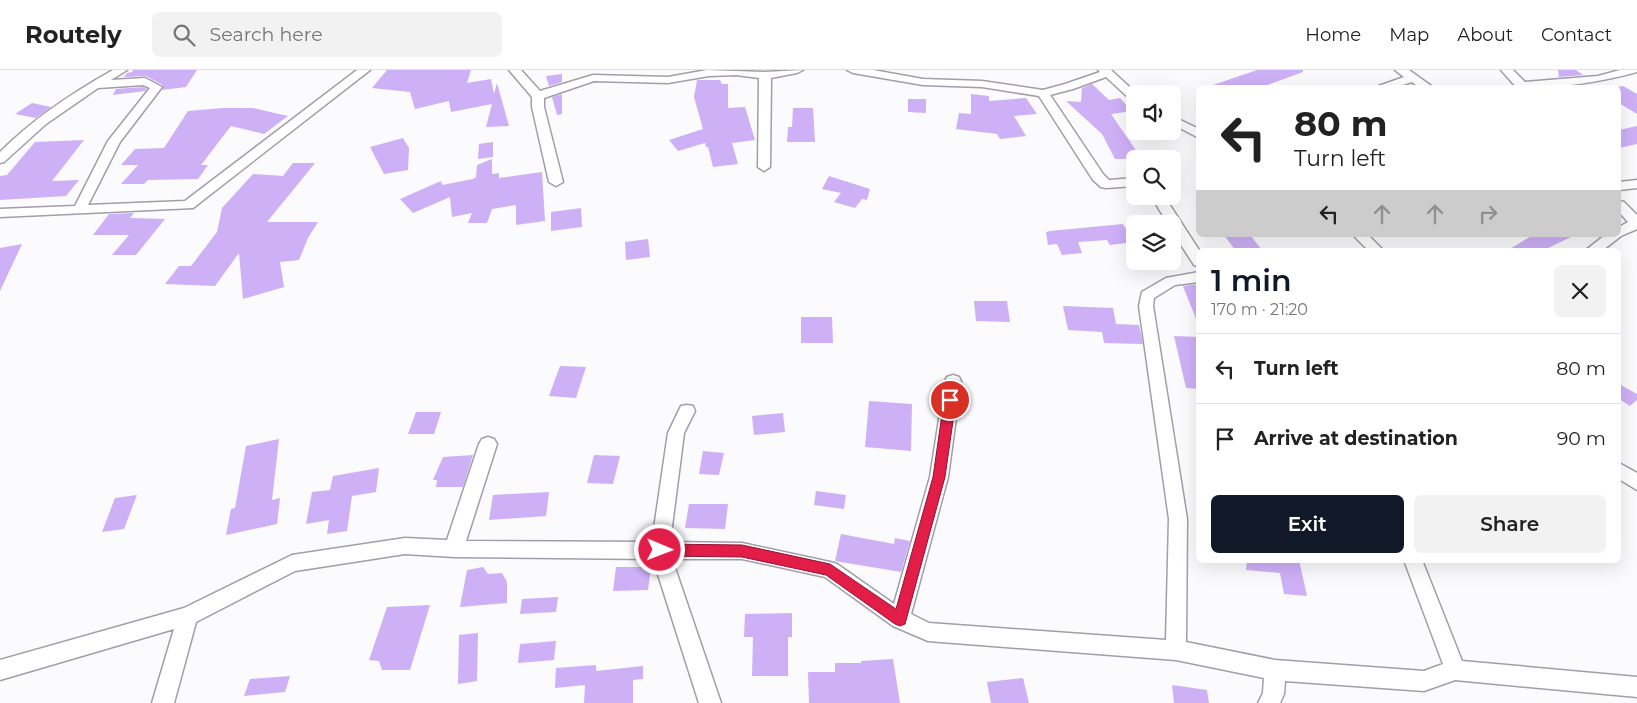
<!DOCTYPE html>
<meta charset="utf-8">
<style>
:root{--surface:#fff;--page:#f2f2f2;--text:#222;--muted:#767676;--line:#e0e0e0;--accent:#111827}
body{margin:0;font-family:Montserrat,sans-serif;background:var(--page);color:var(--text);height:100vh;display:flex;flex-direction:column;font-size:19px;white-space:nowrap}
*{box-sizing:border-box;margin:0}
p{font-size:16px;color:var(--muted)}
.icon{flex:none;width:28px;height:28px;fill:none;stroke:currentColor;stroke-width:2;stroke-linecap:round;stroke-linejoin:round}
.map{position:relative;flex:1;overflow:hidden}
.sheet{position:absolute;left:1196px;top:178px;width:425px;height:315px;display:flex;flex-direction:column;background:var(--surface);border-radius:8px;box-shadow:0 5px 20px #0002}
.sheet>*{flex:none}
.hud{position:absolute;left:1196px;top:15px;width:425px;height:152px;border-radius:8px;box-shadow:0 5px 20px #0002;background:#fff;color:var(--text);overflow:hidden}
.tools{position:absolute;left:1126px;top:15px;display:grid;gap:10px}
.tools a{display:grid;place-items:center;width:55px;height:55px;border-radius:8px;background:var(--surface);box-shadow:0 5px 20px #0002;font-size:25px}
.pin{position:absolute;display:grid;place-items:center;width:42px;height:42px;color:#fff;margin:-21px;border:2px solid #fff;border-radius:50%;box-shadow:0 1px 5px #0007}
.me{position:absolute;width:55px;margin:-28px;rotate:91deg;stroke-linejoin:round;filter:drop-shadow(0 0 4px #0008)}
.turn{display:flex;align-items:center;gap:18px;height:105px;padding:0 15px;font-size:22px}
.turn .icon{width:65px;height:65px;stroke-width:2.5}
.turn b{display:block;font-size:35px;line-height:42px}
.lanes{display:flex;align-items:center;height:48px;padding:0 15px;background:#0003;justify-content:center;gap:25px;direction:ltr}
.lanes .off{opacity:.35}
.round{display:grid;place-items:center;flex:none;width:52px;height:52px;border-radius:8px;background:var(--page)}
.overview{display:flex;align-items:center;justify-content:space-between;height:85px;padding:0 15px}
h1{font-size:30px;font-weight:600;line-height:38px;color:var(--accent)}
.action{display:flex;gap:10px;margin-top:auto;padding:10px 15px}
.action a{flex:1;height:58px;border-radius:8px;background:var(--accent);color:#fff;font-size:20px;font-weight:600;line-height:58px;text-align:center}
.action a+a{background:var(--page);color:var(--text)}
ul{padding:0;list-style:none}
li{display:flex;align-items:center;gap:15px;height:70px;padding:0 15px;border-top:1px solid var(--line)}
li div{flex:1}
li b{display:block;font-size:19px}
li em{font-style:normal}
header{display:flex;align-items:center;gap:30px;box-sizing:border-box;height:70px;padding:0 25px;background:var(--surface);border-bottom:1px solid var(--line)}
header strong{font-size:24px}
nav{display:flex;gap:28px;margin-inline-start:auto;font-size:18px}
.search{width:350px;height:45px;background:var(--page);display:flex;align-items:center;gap:12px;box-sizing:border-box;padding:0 18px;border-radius:8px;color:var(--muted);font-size:19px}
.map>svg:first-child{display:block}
.building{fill:#ceb0f7}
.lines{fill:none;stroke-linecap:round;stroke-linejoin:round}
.street-casing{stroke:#a39dab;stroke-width:3}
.street{fill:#fff;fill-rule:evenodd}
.route{fill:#e11d48;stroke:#92132f}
</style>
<header>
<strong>Routely</strong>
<div class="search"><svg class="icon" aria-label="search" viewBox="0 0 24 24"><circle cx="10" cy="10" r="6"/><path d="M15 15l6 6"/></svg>Search here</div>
<nav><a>Home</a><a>Map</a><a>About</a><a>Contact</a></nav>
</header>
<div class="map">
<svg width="1637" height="633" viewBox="0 0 1637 633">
<rect width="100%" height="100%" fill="#fbfafd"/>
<g class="building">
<polygon points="133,0 197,0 186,17 162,20 163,15 146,6 124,7 127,3 132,2"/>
<polygon points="387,0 471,0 467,13 491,9 494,24 497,13 509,56 486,57 492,34 451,42 449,31 415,39 410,22 372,18"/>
<polygon points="1257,0 1303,0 1303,2 1259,18 1213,18 1213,15"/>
<polygon points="1558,0 1576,0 1583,5 1559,7"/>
<polygon points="562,4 562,12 549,16 546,6"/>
<polygon points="697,10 720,10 722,14 728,14 728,38 745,37 755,70 732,73 738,94 713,97 708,77 706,77 705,73 678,81 669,70 703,59 694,27"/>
<polygon points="1092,14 1109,30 1120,28 1132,41 1111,44 1142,89 1115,89 1102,64 1066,31 1081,32 1082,18"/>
<polygon points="1623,16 1637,24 1637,44 1619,33 1619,18 1613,18"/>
<polygon points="143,17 147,19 145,21 113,25 116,19"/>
<polygon points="562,24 562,44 557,45 552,27"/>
<polygon points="971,24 989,26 989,31 1026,28 1037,44 1014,46 1026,66 1000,69 997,64 956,59 959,43 971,44"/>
<polygon points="908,29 926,29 926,43 908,42"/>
<polygon points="32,33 51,37 36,48 15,44"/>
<polygon points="223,38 253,38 288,46 264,64 231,56 201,95 208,95 198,109 148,110 144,114 121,114 138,95 121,95 135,79 164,78 188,41"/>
<polygon points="793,38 813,38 815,72 787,72 788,57 792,57"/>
<polygon points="1637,56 1637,74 1619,78 1619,60"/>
<polygon points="403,68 409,78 408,100 384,104 370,77"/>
<polygon points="84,70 52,111 79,110 66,126 0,130 0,106 7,105 35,72"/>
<polygon points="493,72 493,87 478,89 479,74"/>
<polygon points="492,89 492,104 499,103 499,108 542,102 545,151 516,155 516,135 492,139 487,153 468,153 472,143 452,147 450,127 413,143 400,129 441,111 442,115 473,109 476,107 477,95"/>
<polygon points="293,93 315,93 267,152 318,152 308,168 299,190 280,192 284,217 243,229 239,183 215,216 165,214 179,196 191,196 217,162 222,138 253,104 283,106"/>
<polygon points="829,106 870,119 867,130 862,129 855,138 834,132 841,123 822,119"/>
<polygon points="581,138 582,157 551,161 551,142"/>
<polygon points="134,143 130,148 165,149 136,185 112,185 129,165 93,165 109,144"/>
<polygon points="1123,154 1134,172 1110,175 1107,170 1078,172 1082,183 1062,185 1057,174 1048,175 1046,162 1050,161"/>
<polygon points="1224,165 1250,165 1262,180 1235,180"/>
<polygon points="1533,165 1575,165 1544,180 1508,180"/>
<polygon points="648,169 650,187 626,190 625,172"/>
<polygon points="22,174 0,221 0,178"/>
<polygon points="1199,214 1199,254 1198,254 1183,216"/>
<polygon points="974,231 1007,231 1010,252 976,251"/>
<polygon points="1063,236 1113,238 1116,254 1139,255 1143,274 1104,273 1102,262 1068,260"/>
<polygon points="801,247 832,247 833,273 801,273"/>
<polygon points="1174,266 1199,267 1199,319 1186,318"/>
<polygon points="560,296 586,297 576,328 549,326"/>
<polygon points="1619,314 1637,324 1637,330 1630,336 1619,329"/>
<polygon points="869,331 912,334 911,381 865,377"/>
<polygon points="416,342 441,342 434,364 408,364"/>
<polygon points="783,343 785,362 754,365 752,346"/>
<polygon points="279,369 272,430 280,428 277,454 226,465 231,439 235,438 246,376"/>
<polygon points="703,381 724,383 719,405 699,404"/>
<polygon points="473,385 463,417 436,417 437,410 433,410 443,387"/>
<polygon points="594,385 620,386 613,414 587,413"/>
<polygon points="379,398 376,422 352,426 347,461 327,464 329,450 306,454 312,422 330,420 333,406"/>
<polygon points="816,421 846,425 844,439 814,435"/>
<polygon points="549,422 546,446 489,450 493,425"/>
<polygon points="137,425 124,459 102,462 115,428"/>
<polygon points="689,434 728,434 725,459 685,458"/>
<polygon points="841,464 894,474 895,468 910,471 901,502 835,491"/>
<polygon points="1247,490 1299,490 1307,526 1284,524 1280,503 1246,500"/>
<polygon points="483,497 488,504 502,503 507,512 507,533 460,537 467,500"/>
<polygon points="616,497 651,497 648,520 613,521"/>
<polygon points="558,527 556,542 520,544 522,529"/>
<polygon points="430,535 410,600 382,600 379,591 369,590 387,537"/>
<polygon points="792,543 792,567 788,567 788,606 752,606 753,567 744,567 745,544"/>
<polygon points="478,563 477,611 458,614 459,565"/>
<polygon points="556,571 554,590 518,593 520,574"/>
<polygon points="893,589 900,633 809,633 808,602 835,602 835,593 861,593 861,591"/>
<polygon points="596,595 596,601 643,596 643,609 633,610 633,633 584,633 585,615 555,618 556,598"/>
<polygon points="290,606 285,622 244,626 250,609"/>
<polygon points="1023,608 1029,633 991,633 987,612"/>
<polygon points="1172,615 1207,620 1209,633 1174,633"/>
</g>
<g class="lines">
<defs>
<g id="street">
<path d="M113 0H127L111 10 145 8 162 17 120 72 88 135 185 131 357 0H370L193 138 0 147V139L75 136 108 71 150 18 143 15 98 18 46 54 4 92 0 93V82C33 49 72 23 113 0Z"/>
<polygon points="509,0 521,0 540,21 593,5 668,7 707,0 765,2 803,0 797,3 771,8 770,97 764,101 758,97 759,8 736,5 709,6 668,13 594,11 544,28 544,37 563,112 556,116 549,112 532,37 532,27"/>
<polygon points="847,0 873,0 923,9 982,11 1043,20 1065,14 1100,2 1098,0 1111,0 1137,24 1135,24 1135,32 1131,30 1106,7 1073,19 1050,25 1103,104 1109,110 1135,108 1135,116 1106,118 1101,117 1093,110 1039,26 982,17 923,15 853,3"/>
<polygon points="1395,0 1409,0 1434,18 1420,18 1412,12 1393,18 1373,18 1404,7"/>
<path d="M1501 0H1513L1525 12 1598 6 1620 0H1637V2C1597 13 1559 18 1517 18Z"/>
<polygon points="1172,46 1199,59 1199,68 1172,54"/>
<polygon points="1637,110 1637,118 1619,120 1619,112"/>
<polygon points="1151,126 1164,126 1199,180 1199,197 1194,195 1172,161 1172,154 1168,154"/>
<polygon points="1619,131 1624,132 1637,145 1637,159 1621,166 1603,180 1586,180 1605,165 1619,165 1619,157 1628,152 1619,142"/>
<polygon points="1353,165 1368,165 1383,180 1368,180"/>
<polygon points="1199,202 1199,212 1175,215 1154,228 1153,236 1187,449 1186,572 1275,590 1424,601 1443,594 1404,490 1422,490 1462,591 1637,607 1637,627 1455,610 1424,621 1285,611 1284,624 1280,633 1258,633 1263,623 1264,608 1176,590 928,571 893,556 825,507 742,489 672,489 721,633 699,633 653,489 454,487 405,484 295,501 196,552 174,633 152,633 174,559 0,610 0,590 184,538 292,485 405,468 447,470 479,374 482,369 488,367 494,369 497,374 466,471 652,472 668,363 681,336 687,335 693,336 695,341 684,363 670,472 742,473 830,492 837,494 894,534 930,407 945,311 947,307 953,305 959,307 961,311 948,407 911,544 929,553 1166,570 1169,449 1139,236 1142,222 1166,208"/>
<polygon points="1619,393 1637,403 1637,420 1619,409"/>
</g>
</defs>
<use href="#street" class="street-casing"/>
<use href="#street" class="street"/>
</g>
<polygon class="route" points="950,326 956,330 945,407 905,554 900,556 895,554 826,505 742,487 660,486 655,484 653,480 655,476 660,474 742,475 830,494 896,539 933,407 944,330"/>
</svg>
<div class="tools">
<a><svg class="icon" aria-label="sound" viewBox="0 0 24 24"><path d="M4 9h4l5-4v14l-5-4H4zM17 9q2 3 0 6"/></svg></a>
<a><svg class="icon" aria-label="search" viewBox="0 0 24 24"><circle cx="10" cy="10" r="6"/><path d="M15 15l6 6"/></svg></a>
<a><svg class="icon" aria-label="layers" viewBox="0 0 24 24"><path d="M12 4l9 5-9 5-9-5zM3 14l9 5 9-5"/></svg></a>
</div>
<div class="pin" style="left:950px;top:330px;background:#d93025"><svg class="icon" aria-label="arrive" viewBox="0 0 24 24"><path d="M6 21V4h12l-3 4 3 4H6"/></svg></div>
<svg class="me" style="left:660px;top:480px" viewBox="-20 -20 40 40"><circle r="17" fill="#e11d48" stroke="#fff" stroke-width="3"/><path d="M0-11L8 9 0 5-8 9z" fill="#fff"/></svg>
<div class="hud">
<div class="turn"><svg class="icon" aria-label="left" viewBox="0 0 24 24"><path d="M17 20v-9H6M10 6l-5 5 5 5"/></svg><div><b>80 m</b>Turn left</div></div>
<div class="lanes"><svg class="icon" aria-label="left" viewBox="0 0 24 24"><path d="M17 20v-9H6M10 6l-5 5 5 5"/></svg><svg class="icon off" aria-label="ahead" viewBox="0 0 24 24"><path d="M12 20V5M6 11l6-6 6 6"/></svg><svg class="icon off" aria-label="ahead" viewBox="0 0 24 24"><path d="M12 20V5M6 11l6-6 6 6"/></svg><svg class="icon off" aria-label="right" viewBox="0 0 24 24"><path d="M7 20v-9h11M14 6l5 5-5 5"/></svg></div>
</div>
<section class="sheet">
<div class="overview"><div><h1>1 min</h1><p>170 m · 21:20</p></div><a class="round"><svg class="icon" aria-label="close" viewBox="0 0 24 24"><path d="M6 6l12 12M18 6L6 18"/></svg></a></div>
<ul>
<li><svg class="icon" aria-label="left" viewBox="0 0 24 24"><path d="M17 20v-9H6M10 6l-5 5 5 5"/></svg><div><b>Turn left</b></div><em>80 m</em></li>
<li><svg class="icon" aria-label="arrive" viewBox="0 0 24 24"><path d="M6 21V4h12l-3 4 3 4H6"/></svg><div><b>Arrive at destination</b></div><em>90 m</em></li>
</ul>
<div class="action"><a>Exit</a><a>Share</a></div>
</section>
</div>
